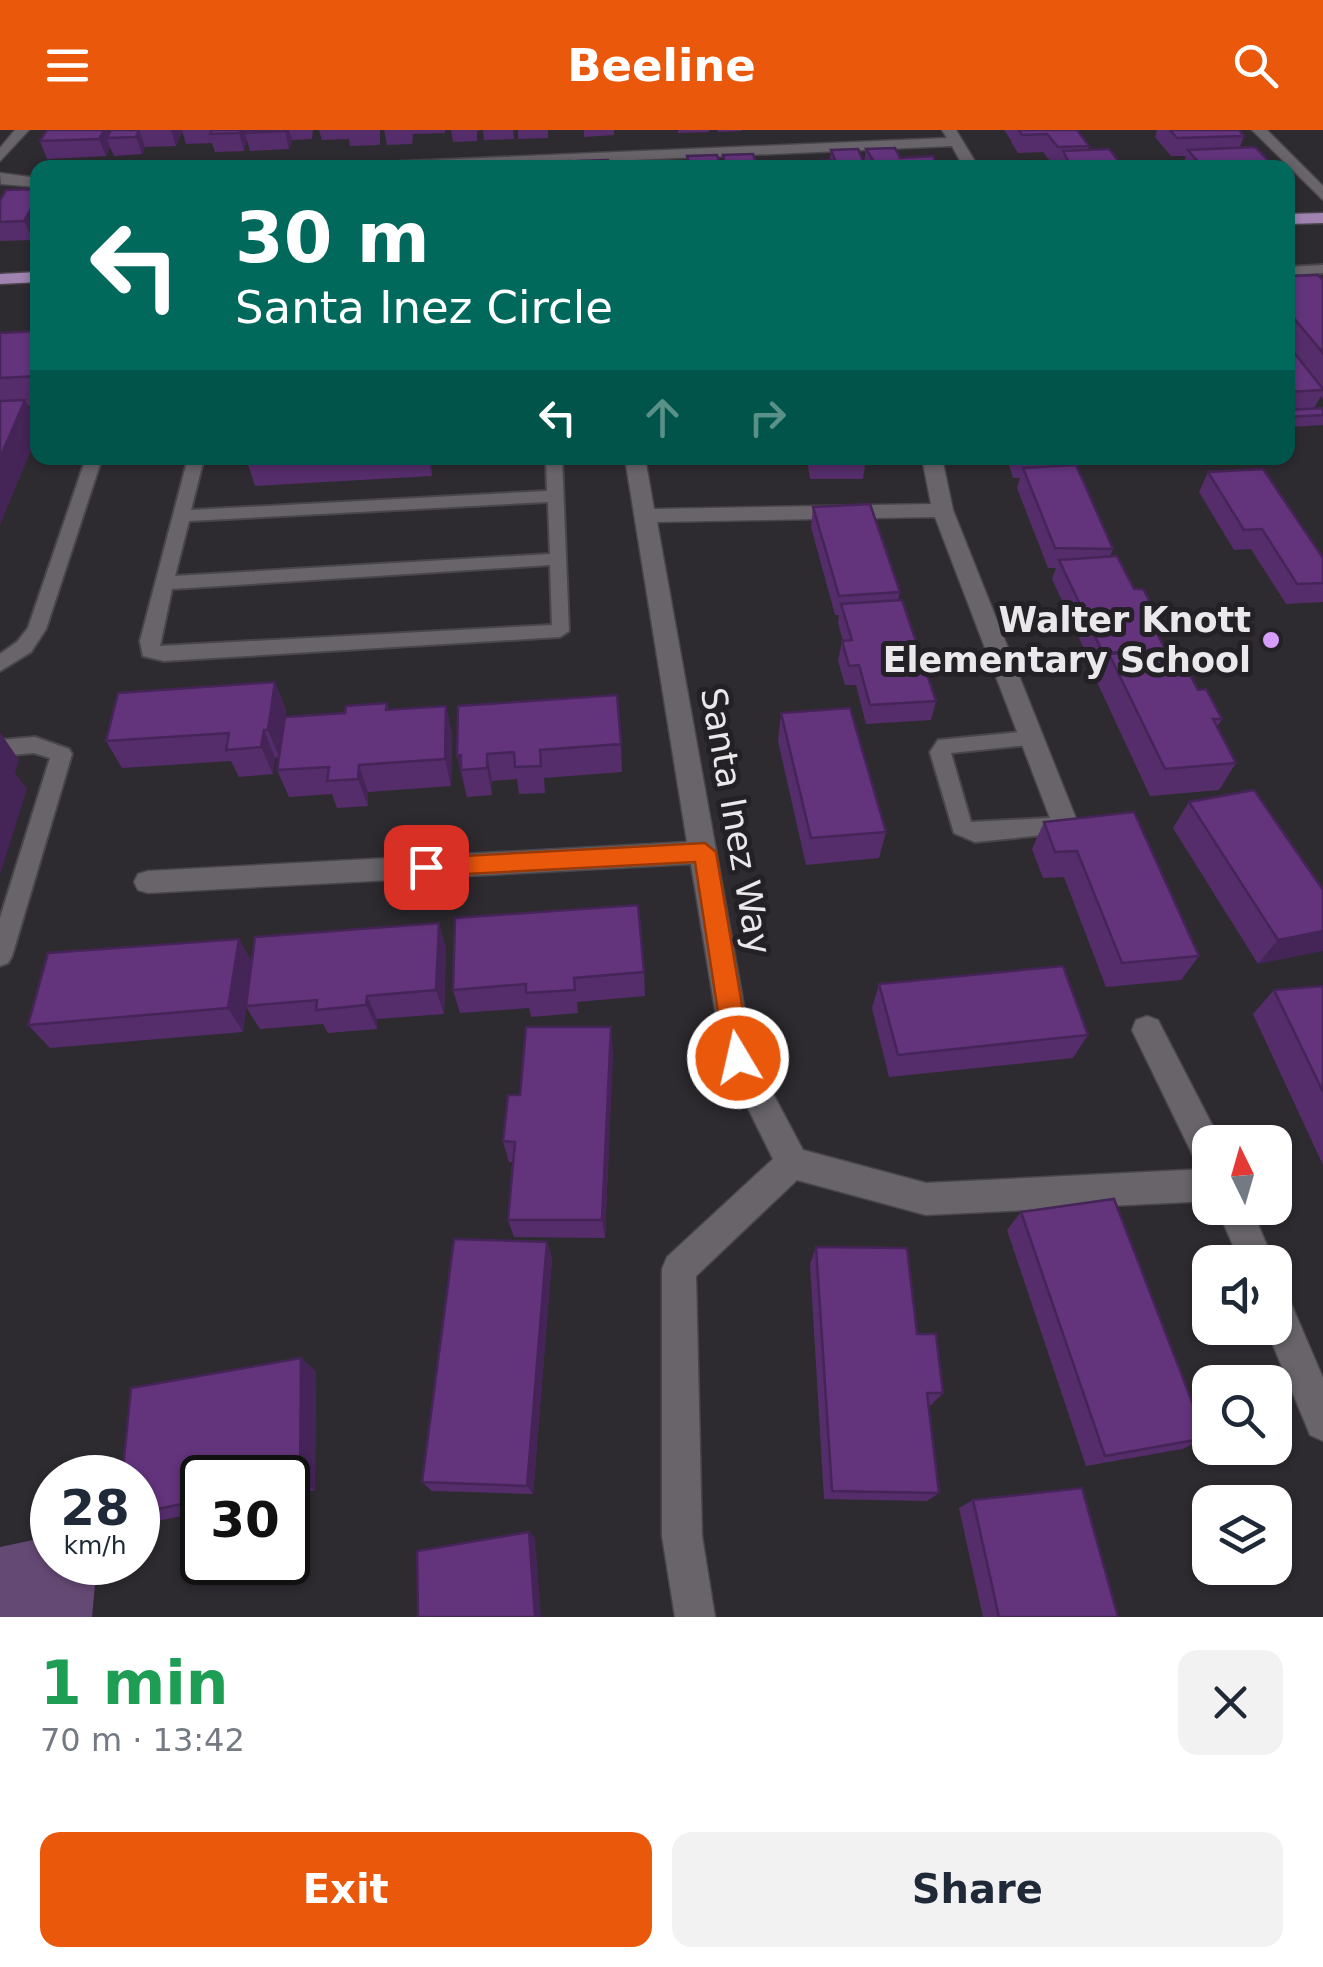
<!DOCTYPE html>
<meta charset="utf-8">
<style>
:root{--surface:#fff;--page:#f2f2f3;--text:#1f2937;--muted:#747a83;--accent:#ea580c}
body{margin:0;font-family:"DejaVu Sans",sans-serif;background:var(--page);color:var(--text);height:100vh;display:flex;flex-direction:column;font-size:38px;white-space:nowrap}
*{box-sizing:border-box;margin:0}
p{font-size:32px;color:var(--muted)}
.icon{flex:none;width:55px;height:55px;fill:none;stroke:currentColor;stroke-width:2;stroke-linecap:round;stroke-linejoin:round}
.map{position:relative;height:1487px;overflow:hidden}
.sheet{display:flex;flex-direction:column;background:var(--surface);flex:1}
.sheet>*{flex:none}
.guide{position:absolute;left:30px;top:30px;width:1265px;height:305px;border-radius:20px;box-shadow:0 2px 8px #0004;background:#00695c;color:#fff;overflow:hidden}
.needle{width:65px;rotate:355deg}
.buttons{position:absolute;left:1192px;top:995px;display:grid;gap:20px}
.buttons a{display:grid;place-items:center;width:100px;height:100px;border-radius:20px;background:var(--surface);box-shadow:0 2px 8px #0004;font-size:50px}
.speed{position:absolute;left:30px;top:1325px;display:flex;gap:20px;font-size:50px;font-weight:700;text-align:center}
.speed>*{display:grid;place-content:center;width:130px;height:130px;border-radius:50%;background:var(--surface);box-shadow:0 2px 8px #0004;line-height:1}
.speed small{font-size:25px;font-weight:400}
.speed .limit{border:5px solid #111;border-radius:15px;background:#fff;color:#111}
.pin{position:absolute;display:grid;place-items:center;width:85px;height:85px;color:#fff;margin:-42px;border-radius:20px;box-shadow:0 5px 15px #0006}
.me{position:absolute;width:110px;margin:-55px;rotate:351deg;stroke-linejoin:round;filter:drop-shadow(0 0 8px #0008)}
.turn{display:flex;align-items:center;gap:35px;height:210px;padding:0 40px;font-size:45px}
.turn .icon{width:130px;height:130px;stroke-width:2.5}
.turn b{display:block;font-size:70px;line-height:85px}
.lanes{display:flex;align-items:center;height:95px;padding:0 40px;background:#0003;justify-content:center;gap:50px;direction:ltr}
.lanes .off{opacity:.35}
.round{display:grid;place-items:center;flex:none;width:105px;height:105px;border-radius:20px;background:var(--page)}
.headline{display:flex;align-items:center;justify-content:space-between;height:170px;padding:0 40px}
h1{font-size:60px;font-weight:700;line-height:75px;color:#1e9e55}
.primary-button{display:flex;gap:20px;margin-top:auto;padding:20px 40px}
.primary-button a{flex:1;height:115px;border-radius:20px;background:var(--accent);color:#fff;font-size:40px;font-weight:700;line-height:115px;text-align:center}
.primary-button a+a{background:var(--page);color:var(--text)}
header{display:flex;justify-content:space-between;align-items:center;height:130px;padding:0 40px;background:var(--accent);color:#fff;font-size:45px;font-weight:700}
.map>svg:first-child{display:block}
.green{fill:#654975}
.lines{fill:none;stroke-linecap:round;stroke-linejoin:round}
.service-casing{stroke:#49464b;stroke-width:4}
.minor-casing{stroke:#49464b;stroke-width:3}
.primary-casing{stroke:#49464b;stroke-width:3}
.service{fill:#68646a;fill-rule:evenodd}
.minor{fill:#68646a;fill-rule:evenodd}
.primary{fill:#a083b0;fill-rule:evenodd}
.wall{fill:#552d6b}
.shaded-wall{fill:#452457}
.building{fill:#63347c;stroke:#452457;stroke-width:2.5}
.route{fill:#ea580c;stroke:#983908;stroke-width:2.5}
.poi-dot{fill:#d79bf9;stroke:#242126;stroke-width:4}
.labels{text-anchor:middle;stroke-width:10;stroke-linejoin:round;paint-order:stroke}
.poi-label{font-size:35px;font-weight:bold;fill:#eae8eb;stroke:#242126;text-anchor:end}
.street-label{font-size:35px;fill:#eae8eb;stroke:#242126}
</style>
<header><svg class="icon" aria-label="menu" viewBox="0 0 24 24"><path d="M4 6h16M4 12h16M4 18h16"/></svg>Beeline<svg class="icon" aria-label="search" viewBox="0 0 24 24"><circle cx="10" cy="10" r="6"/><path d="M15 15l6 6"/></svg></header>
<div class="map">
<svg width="1323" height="1487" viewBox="0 0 1323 1487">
<rect width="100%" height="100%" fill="#2e2b30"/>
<polygon class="green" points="52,1406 52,1432 97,1433 92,1487 0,1487 0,1417"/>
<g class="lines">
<defs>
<g id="service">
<polygon points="1323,135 1323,143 1288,145 1288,137"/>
<polygon points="86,328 102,328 46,499 31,522 0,541 0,524 17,512 28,498"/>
<path d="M188 328H204L191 380 547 361 546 328H562L569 501 560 507 164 531 143 526 140 511ZM548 372 550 424 175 446 189 391ZM550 435 552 495 160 516 172 459Z"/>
<polygon points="1031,601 1041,609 1038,614 951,623 971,692 1066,687 1077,696 1074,702 975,712 954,703 930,622 938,610"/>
<polygon points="35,607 69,619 72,624 12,826 8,833 0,836 0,788 50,628 34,623 0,626 0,610"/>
</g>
<g id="minor">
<polygon points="15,0 29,0 0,31 0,18"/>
<polygon points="942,0 956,0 979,38 964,38 952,16 454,38 330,38 337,34 947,8"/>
<polygon points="1252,0 1267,0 1323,56 1323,70"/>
<polygon points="0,43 38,48 38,57 1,54"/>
<polygon points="625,328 645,328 654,379 931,374 922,328 942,328 953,380 1079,696 1075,703 1066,706 1057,703 1053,696 935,387 657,392 753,926 803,1020 926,1053 1206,1039 1198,1036 1132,900 1136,890 1147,886 1158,890 1221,1012 1210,1012 1210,1071 926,1085 797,1050 696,1146 702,1406 715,1487 675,1487 662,1406 662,1139 667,1127 773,1029 723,928 691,734 148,763 138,760 134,752 138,744 148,741 687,712"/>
<polygon points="1217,1078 1251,1078 1274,1132 1240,1132"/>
<polygon points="1275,1158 1287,1164 1323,1248 1323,1311 1310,1305 1266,1198 1275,1198"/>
</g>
<g id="primary">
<polygon points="1323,83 1323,93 1288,94 1288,84"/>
<polygon points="38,142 38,152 0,154 0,144"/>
</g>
</defs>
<use href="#service" class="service-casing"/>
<use href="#minor" class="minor-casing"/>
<use href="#primary" class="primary-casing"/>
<use href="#service" class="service"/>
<use href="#minor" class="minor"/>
<use href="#primary" class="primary"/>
</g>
<g class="wall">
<polygon points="111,0 313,0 312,9 292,10 289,19 250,21 247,10 244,21 215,22 212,13 186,14 182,1 176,16 145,17 142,24 114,26 110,17 106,26 47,29 40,11 109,4"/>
<polygon points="319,0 380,0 380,15 350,16 349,9 322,10"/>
<polygon points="384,0 445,0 445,3 413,4 412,14 387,15"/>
<polygon points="451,0 513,0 514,9 484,10 483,0 477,1 477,11 453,12"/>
<polygon points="518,0 553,0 548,0 548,8 518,9"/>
<polygon points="584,0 614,0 614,5 584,7"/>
<polygon points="678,0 709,0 709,2 678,3"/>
<polygon points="717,0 742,0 742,1 718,2"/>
<polygon points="1004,0 1077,0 1089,16 1088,20 1121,34 1120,38 1051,38 1053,35 1043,22 1018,23 1011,12 1011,9 1010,9"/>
<polygon points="1157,0 1239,0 1244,6 1240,17 1275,37 1182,38 1186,26 1171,26 1155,7"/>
<polygon points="866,19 900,28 938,38 802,38 803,32 830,30 831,20 864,32"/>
<polygon points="38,59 33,110 0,111 0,70"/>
<polygon points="1288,146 1323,150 1323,269 1321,266 1314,278 1323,278 1323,295 1288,297"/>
<polygon points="38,201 38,275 28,276 38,294 38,303 0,394 0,203"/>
<polygon points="246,328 432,328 432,346 255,356"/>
<polygon points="807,328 866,328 863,349 810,349"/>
<polygon points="1007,328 1075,328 1073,335 1113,419 1110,426 1134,459 1155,481 1151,491 1165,519 1222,589 1217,597 1236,633 1219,660 1150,666 1097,552 1101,542 1095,543 1052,449 1056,438 1048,438 1017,358 1020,348 1013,348"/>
<polygon points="1208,342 1323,428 1323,472 1286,474 1251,419 1234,420 1199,362"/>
<polygon points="813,377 900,462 898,470 936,571 931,590 866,594 856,555 845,555 838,531 842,511 843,511 838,493 839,485 835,485 811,397"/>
<polygon points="275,552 286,580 279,627 275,628 273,644 239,647 231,631 122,638 106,611"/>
<polygon points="387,573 389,580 446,576 452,604 451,656 368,662 368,676 337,678 332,664 289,667 277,640 345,583"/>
<polygon points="781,583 886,702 879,728 806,735 778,611"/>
<polygon points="621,614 622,642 544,648 545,663 519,664 517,649 492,651 492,665 467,667 457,626"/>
<polygon points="1189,672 1323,760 1258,834 1173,698"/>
<polygon points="1044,692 1199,826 1181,850 1106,857 1064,747 1043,748 1032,719"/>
<polygon points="455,788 644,842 645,866 577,872 578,883 531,887 529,878 460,883 453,860"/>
<polygon points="446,818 444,884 377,889 377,899 328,903 323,894 260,899 246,877 243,902 50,918 28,895 252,831"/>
<polygon points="879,854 1088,905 1073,928 889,947 872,878"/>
<polygon points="1323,856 1323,1035 1253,884 1274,860"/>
<polygon points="613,920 605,1108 514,1107 508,1090 513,1032 509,1032 503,1011 520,965"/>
<polygon points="1021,1082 1206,1308 1182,1319 1086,1336 1007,1100"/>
<polygon points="547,1112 552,1129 533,1364 432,1361 422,1352"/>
<polygon points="816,1117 917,1204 943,1263 931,1275 929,1275 939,1363 927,1371 824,1369 810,1134"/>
<polygon points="316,1241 315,1360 288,1366 288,1348 202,1348 202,1382 143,1394 138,1393 138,1348"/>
<polygon points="973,1370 1118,1487 983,1487 959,1378"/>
</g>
<g class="shaded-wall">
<polygon points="104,0 108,0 111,8 107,8 110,17 106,26 99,9"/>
<polygon points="139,0 145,17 142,24 136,7"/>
<polygon points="171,0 182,0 176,16"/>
<polygon points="240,0 250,0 245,3 247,10 244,21 239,3"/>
<polygon points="285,0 289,0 292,10 289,19"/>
<polygon points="38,67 38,100 33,110 24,91"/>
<polygon points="25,270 38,294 38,303 0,394 0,328"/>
<polygon points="428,328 432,328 432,346"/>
<polygon points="275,552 286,580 279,627 268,600"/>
<polygon points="446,576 452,604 451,656 445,629"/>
<polygon points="264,600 275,628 273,644 261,617"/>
<polygon points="0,602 19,630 15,643 27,659 0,745"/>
<polygon points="487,624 492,651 492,665 487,638"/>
<polygon points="461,625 461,640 464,653 463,653 457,626"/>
<polygon points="359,635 368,662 368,676 358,649"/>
<polygon points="439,793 446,818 444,884 436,860"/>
<polygon points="1323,801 1323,821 1258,834 1278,810"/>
<polygon points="239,809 253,833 243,902 228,878"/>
<polygon points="367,866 377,889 377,899 366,875"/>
<polygon points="611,897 613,920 605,1108 602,1090"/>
<polygon points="547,1112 552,1129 533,1364 527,1356"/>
<polygon points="301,1228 316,1241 315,1360 300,1352"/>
<polygon points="529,1402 535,1408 541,1487 535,1487"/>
</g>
<g class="building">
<polygon points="47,0 104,0 99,9 40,11"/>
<polygon points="111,0 139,0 136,7 107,8"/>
<polygon points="212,0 240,0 239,3 210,4"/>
<polygon points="246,0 285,0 285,1 245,3"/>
<polygon points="1019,0 1077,0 1089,16 1058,17 1047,4 1022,5"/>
<polygon points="1170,0 1239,0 1244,6 1177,8"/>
<polygon points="1255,17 1275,37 1203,38 1188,20"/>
<polygon points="895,18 900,28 933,26 938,38 878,38 866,19"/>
<polygon points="858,19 866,38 805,38 803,32 835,30 831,20"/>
<polygon points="1109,19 1121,34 1107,35 1109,38 1053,38 1052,36 1070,35 1063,21"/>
<polygon points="753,24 757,35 788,34 789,38 727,38 723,25"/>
<polygon points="717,25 721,38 676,38 690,37 687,26"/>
<polygon points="608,30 609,38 579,38 578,31"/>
<polygon points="571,31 571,38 541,38 540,32"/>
<polygon points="38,59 38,67 24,91 0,92 0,70 6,60"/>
<polygon points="1318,145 1323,150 1323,223 1288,181 1288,146"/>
<polygon points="38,201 38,246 0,248 0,203"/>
<polygon points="1288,215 1323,259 1323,260 1288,262"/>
<polygon points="25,270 0,328 0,271"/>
<polygon points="1323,278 1323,285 1288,287 1288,280"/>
<rect x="812" y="328" width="54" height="1"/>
<polygon points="1076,335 1113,419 1055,418 1023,338"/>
<polygon points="1263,339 1323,428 1323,453 1297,454 1262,399 1244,400 1208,342"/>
<polygon points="870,374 900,462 839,466 813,377"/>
<polygon points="1117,426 1134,459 1143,459 1155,481 1146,482 1165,519 1103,523 1059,430"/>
<polygon points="902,470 936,571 870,575 859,535 849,536 842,511 852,510 841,474"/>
<polygon points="1176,519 1198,560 1206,559 1222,589 1213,589 1236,633 1165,639 1109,524"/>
<polygon points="275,552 268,600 264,600 261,617 226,620 229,603 106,611 118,563"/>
<polygon points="617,565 621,614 540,620 541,636 515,637 514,622 487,624 487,638 461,640 461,625 457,626 458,576"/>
<polygon points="387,573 386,580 446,576 445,629 359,635 358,649 327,651 329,637 277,640 285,587 345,583 346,576"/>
<polygon points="850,578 886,702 811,708 781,583"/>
<polygon points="1254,660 1323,760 1323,801 1278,810 1189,672"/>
<polygon points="1134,682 1199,826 1122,833 1077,721 1055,722 1044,692"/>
<polygon points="638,775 644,842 574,848 575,860 526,863 526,854 453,860 455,788"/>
<polygon points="439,793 436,860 367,866 366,875 316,880 317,870 246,876 255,807"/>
<polygon points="239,809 228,878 28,895 48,823"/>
<polygon points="1063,836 1088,905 898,925 879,854"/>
<polygon points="1323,856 1323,962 1274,860"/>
<polygon points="526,897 611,897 602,1090 508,1090 515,1012 503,1011 508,965 520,965"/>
<polygon points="1114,1069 1206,1308 1105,1326 1021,1082"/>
<polygon points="454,1109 547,1112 527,1356 422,1352"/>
<polygon points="816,1117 907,1118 917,1204 936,1204 943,1263 927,1263 939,1363 832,1361"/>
<polygon points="301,1228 300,1352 288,1354 288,1348 202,1348 202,1370 138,1383 138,1348 122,1348 131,1258"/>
<polygon points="1082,1358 1118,1487 999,1487 973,1370"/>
<polygon points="529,1402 535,1487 418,1487 417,1421"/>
</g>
<polygon class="route" points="705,713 716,722 751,928 747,936 738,939 729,936 725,928 695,732 426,746 415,737 426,728"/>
<circle class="poi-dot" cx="1271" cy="510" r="10"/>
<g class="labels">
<g class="poi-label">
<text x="1251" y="502">Walter Knott<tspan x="1251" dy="40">Elementary School</tspan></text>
</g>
<g class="street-label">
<text transform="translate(736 691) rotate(80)" y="12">Santa Inez Way</text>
</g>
</g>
</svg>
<div class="buttons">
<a><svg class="needle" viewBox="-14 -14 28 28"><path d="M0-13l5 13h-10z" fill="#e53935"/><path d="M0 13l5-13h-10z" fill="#747a83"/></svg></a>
<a><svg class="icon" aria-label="sound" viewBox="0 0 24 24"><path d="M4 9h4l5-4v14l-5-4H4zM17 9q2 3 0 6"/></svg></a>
<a><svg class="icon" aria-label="search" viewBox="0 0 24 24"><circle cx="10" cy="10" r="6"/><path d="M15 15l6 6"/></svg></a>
<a><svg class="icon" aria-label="layers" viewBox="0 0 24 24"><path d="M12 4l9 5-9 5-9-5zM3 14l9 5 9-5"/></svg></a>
</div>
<div class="speed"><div>28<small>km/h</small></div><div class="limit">30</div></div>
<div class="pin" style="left:426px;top:737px;background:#d93025"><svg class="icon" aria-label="arrive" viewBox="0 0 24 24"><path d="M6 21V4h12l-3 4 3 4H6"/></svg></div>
<svg class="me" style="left:738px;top:928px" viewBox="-20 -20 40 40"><circle r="17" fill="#ea580c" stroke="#fff" stroke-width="3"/><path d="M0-11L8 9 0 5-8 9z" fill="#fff"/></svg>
<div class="guide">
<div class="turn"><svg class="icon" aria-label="left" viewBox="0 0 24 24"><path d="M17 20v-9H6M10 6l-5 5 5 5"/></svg><div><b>30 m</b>Santa Inez Circle</div></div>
<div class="lanes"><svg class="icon" aria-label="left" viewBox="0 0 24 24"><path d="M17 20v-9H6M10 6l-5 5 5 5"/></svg><svg class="icon off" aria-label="ahead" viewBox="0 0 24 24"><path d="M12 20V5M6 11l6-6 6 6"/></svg><svg class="icon off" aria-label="right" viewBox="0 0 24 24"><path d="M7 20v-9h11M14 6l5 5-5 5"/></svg></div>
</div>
</div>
<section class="sheet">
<div class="headline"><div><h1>1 min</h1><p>70 m · 13:42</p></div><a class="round"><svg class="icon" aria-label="close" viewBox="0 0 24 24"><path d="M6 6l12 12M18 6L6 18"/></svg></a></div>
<div class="primary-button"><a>Exit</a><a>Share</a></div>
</section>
